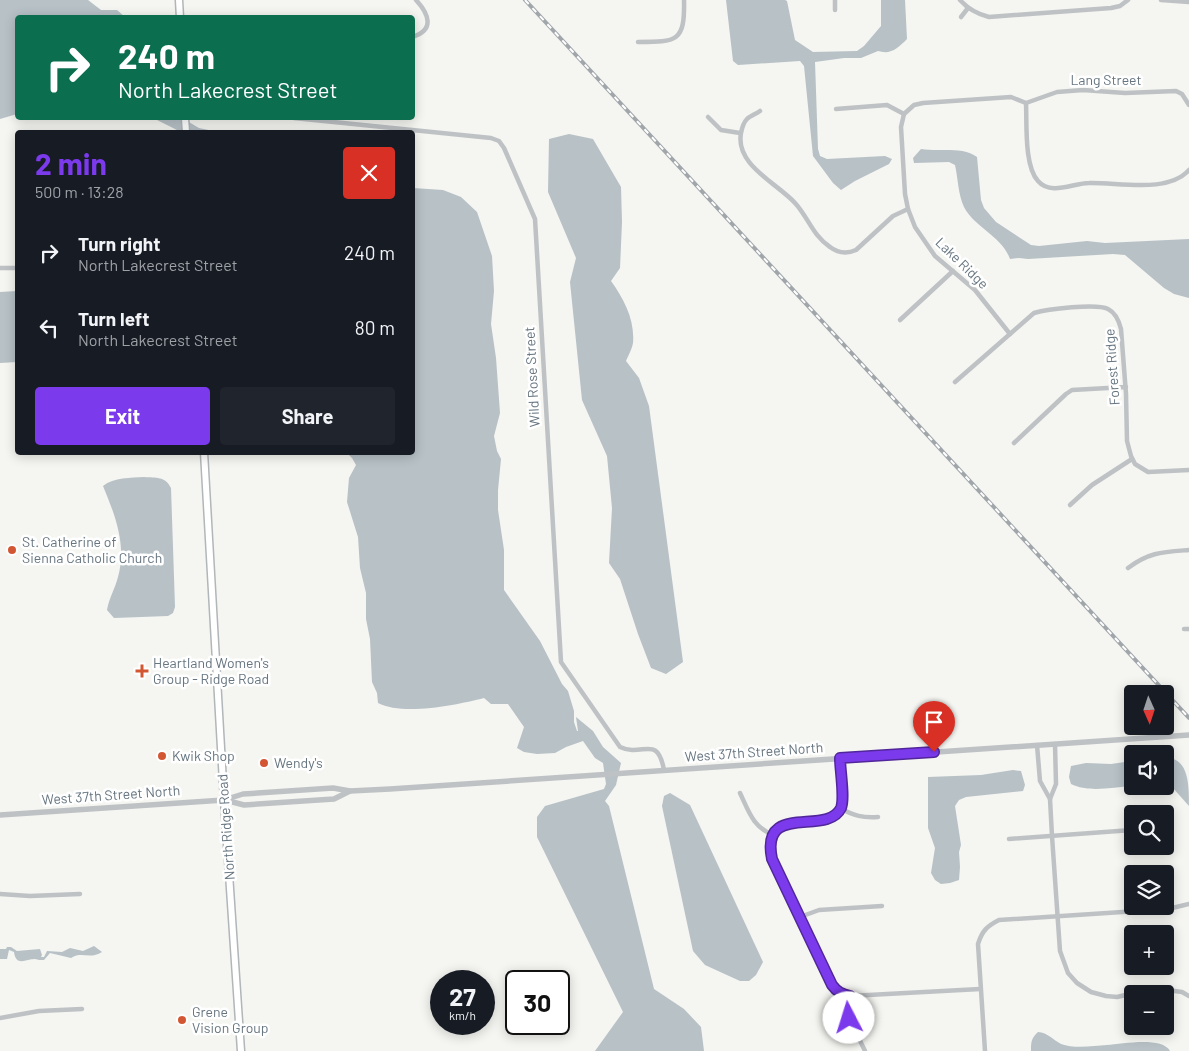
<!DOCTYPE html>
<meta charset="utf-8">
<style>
:root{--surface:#171b24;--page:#20242c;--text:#f1f3f6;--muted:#9ea1a6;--accent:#7c3aed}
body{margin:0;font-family:Barlow,sans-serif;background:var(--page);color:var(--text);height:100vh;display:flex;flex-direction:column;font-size:19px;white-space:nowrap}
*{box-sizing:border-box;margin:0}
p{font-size:16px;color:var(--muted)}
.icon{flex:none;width:28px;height:28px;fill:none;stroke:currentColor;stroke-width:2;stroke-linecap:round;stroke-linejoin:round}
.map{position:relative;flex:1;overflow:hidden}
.panel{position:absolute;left:15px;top:130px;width:400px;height:325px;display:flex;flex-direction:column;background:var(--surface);border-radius:5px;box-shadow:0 2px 12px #0003}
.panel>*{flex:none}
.hud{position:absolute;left:15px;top:15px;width:400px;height:105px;border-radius:5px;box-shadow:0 2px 12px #0003;background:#0b6e4f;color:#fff;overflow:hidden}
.needle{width:32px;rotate:177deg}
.tools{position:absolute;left:1124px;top:685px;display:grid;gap:10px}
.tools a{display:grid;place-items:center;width:50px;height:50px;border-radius:5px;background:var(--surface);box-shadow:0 2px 12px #0003;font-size:25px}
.speed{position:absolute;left:430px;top:970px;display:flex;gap:10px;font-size:25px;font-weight:700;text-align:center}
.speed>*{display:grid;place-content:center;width:65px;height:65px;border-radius:50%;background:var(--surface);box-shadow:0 2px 12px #0003;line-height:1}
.speed small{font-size:12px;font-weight:400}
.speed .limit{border:2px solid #111;border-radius:8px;background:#fff;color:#111}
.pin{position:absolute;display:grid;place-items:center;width:42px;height:42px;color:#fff;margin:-51px -21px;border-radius:50% 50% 50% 0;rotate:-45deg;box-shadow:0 0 5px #0007}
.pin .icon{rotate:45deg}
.me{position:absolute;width:55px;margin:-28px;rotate:355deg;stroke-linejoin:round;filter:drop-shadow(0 0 4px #0008)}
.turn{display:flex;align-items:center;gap:18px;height:105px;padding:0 20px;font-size:22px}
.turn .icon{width:65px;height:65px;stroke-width:2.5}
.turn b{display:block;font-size:35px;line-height:42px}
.round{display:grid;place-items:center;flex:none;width:52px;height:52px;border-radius:5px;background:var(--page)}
.head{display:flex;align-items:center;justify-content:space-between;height:85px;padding:0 20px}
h1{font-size:30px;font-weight:700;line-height:38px;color:var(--accent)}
.action{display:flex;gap:10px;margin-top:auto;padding:10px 20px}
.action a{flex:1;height:58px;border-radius:5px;background:var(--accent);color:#fff;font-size:20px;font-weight:700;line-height:58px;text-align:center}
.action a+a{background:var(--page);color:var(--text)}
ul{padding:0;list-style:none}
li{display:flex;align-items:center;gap:15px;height:75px;padding:0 20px}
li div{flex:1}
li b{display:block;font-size:19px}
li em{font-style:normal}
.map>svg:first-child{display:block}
.water{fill:#b7c1c6}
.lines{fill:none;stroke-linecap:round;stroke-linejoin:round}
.secondary-casing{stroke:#b1b6b9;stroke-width:9}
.minor{stroke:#bec2c5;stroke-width:4.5}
.tertiary{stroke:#bec2c5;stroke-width:5.5}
.secondary{stroke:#fff;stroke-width:6}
.rail-casing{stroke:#a0a6aa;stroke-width:4}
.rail{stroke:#fff;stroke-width:2;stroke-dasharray:5.5;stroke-linecap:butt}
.route-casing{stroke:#51269a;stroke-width:12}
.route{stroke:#7c3aed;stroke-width:9}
.poi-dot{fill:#d35633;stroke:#fff;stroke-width:2}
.labels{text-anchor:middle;stroke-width:5;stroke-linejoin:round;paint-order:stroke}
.street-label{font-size:14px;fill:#667580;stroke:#fff}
.poi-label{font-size:14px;fill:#667580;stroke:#fff;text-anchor:start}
</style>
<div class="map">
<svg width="1189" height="1051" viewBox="0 0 1189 1051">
<rect width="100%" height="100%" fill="#f5f5f1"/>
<g class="water">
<polygon points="0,0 88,0 101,10 117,10 125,17 18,18 17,114 0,119"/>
<path d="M726 0H785L787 1 795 40 813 52 857 51 864 46 881 26V0H905L907 39C898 48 891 55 878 51L861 58H844L815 62 818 149 820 156 827 159 885 156 892 159 889 164 855 181 841 190 833 183 813 156 804 66 800 61 738 65 733 61Z"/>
<polygon points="153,118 182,118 199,128 218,132 181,132"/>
<path d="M569 134 593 139 621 187 622 222 620 268 611 281C624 299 635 320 633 343 632 349 628 356 626 361L639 378 649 406 683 662 666 674 651 668 638 634 620 579 609 563 612 508 607 456 582 400 570 282 576 258 548 192 549 139Z"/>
<path d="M921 149C939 152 963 146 977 157L981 200 984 208 996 222 1031 245 1039 246 1087 241 1105 243 1189 239V298L1174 294 1164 288 1125 255 1113 254 1028 259 1019 258 1010 259C1002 236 975 228 964 207 958 194 958 178 955 165L949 162 914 163 913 158Z"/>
<path d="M413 188 443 190 461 197 477 212 492 256 494 291 491 324 496 358 500 413 494 436 497 451 501 459 498 490V510L504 550V590L540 641 562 684 568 691 574 711V722L577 731H578L576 717 593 731 603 747 621 763 616 785 605 801 609 806 654 989 684 1009 701 1027 704 1051H595L623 1012 537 837V817L545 806 604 789 606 784 603 763 595 758 583 741 566 747 555 753 537 754 524 752 517 748 524 727 508 704H491L484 698C457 705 403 716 378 703L377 693 372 682 370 639 366 619V593L360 568 358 537 347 502 349 478 356 465 352 458 347 453 412 452Z"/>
<polygon points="17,291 17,362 0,363 0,292"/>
<path d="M144 477C156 478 165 476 171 488L175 607 173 613 168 616 114 618 107 610C109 598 115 589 118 577 127 545 115 515 103 486 114 477 131 478 144 477Z"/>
<path d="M1165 758C1189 757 1189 785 1189 806L1173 788 1165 785Z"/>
<path d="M1132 761V786C1113 787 1089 793 1071 784L1069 777 1071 766 1086 763 1111 764Z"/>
<polygon points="1013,770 1021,771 1025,785 1023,791 966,797 959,800 955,806 961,845 959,852 960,867 959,880 950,883 941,884 935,880 931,873 935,848 928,828 928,777 981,775"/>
<polygon points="670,793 690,805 763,962 756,975 749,981 740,981 705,965 693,951 662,806 664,796"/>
<path d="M94 946 102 952C90 960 82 951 71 958L50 953 44 960C41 960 38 960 35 959 26 959 16 967 14 952L9 950 7 959H0V949H6L7 947H11L17 951 40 949 42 955 41 957H44L47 951 62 952 70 948 83 951Z"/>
<path d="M1038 1032C1048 1033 1052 1039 1061 1044 1074 1049 1094 1046 1107 1045 1122 1044 1162 1036 1170 1051H1031C1031 1043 1031 1038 1038 1032Z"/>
</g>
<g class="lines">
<defs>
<g id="secondary">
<polyline points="179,0 180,18"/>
<polyline points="185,118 186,132"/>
<polyline points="204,452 224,800 241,1051"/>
</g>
</defs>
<use href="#secondary" class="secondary-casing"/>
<g class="minor">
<polyline points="835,0 835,10"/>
<path d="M960 0C968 9 977 14 989 17L1111 8 1120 6 1128 0"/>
<polyline points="1161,0 1189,2"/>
<polyline points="961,17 968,8"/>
<path d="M412 37C436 30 428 13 416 0"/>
<path d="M638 42C677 42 685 42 684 0"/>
<path d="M1026 103C1027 124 1024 166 1038 181 1051 196 1073 183 1089 183 1118 182 1168 194 1189 170"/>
<polyline points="836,109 887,105 904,114"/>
<path d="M760 111C756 114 750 116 747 119 743 123 742 128 741 133 735 165 777 183 795 203 808 217 813 236 830 247 838 253 847 254 856 250L893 216 908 209"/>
<polyline points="904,114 914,105 923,103 1011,97 1026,103 1057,92 1083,90 1125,93 1176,91 1182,94 1189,105"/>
<polyline points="904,114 901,127 905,194 908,209 915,227 935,256 975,290 1010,334"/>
<polyline points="708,117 721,130 740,133"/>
<path d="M294 118 491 138 499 141 504 148 535 219 561 662 620 747C643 758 657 733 664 770"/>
<polyline points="0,268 18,268"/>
<polyline points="900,320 953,271"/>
<path d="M955 382 1034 313C1047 309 1097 303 1108 309 1116 313 1119 321 1121 329L1126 394 1127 441 1131 456 1135 464 1148 472 1189 470"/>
<polyline points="1014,443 1066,394 1072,390 1126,387"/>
<polyline points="1070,505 1092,485 1132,459"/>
<path d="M1128 568C1149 552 1163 552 1189 550"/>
<polyline points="1184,629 1189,629"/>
<polyline points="1055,744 1056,784 1050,799 1052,836 1060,951 1068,973 1077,983 1091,992 1106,996 1117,997 1151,989 1167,990 1182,992 1189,996"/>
<polyline points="1037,745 1040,781 1050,799"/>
<path d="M840 758C840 770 845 798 841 808 827 837 760 800 772 859L832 985 836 990 850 996 849 1018 865 1051"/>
<path d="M740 793C749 812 753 827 773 835"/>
<path d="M840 808C854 816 863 818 878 817"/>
<polyline points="1009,839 1132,830"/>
<polyline points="0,894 30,896 80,894"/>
<polyline points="800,917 819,910 882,906"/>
<polyline points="850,996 980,989"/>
<polyline points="0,1018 39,1011 82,1009"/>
<path d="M985 1051 978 944C982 931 987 926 999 920L1168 909 1189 904"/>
</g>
<g class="tertiary">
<polyline points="225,800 244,805 334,799 350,791"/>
<polyline points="0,815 224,800 243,794 333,788 350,791 390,789 1189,735"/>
</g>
<use href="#secondary" class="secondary"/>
<defs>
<polyline id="rail" points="525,0 1189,718"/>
</defs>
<use href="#rail" class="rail-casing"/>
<use href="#rail" class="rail"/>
</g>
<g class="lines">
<defs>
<path id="route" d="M849 1018 850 996C842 994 837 992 832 985L772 859C760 801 827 837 841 808 845 798 840 770 840 758L934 752"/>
</defs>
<use href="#route" class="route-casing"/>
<use href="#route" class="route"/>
</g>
<g class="poi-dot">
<circle cx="12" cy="550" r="5"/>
<path d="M139.5 663.5h5v5h5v5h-5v5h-5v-5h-5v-5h5z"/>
<circle cx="162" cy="756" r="5"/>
<circle cx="264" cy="763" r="5"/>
<circle cx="182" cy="1020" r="5"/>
</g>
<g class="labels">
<g class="street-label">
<text x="1106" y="85">Lang Street</text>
<text transform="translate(962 263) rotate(44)" y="5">Lake Ridge</text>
<text transform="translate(1112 367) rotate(-94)" y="5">Forest Ridge</text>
<text transform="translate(532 377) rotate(-93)" y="5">Wild Rose Street</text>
<text transform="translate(754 752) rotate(-4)" y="5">West 37th Street North</text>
<text transform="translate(111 795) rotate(-4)" y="5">West 37th Street North</text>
<text transform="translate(226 827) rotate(-94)" y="5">North Ridge Road</text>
</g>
<g class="poi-label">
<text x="22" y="547">St. Catherine of<tspan x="22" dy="16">Sienna Catholic Church</tspan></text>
<text x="153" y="668">Heartland Women's<tspan x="153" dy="16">Group - Ridge Road</tspan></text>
<text x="172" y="761">Kwik Shop</text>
<text x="274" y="768">Wendy's</text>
<text x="192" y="1017">Grene<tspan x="192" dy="16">Vision Group</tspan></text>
</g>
</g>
</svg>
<div class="tools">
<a><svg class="needle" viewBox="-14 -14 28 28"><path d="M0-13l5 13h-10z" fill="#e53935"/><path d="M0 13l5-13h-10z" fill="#9ea1a6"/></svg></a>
<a><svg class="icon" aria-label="sound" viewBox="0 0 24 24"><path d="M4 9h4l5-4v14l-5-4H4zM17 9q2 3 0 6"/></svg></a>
<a><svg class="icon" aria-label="search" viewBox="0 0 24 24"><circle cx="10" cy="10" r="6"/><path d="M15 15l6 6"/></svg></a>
<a><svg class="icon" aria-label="layers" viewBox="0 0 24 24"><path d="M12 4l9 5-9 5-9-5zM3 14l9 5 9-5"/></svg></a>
<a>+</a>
<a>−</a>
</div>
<div class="speed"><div>27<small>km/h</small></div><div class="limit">30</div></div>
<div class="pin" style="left:934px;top:752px;background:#d93025"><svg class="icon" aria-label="arrive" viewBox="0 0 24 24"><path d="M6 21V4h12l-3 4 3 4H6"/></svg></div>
<svg class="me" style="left:849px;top:1018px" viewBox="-20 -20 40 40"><circle r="19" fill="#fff"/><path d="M0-13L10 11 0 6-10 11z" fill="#7c3aed"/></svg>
<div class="hud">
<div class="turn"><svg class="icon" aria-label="right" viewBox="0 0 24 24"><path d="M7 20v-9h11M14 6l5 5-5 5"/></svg><div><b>240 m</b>North Lakecrest Street</div></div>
</div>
<section class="panel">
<div class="head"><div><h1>2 min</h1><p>500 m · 13:28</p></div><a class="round" style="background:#d93025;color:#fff"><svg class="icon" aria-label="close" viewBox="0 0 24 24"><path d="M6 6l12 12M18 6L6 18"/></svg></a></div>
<ul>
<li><svg class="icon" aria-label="right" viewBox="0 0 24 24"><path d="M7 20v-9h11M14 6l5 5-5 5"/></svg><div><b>Turn right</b><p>North Lakecrest Street</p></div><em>240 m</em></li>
<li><svg class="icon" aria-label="left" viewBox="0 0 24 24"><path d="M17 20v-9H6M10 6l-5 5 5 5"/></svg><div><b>Turn left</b><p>North Lakecrest Street</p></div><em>80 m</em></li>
</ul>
<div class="action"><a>Exit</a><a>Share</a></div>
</section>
</div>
